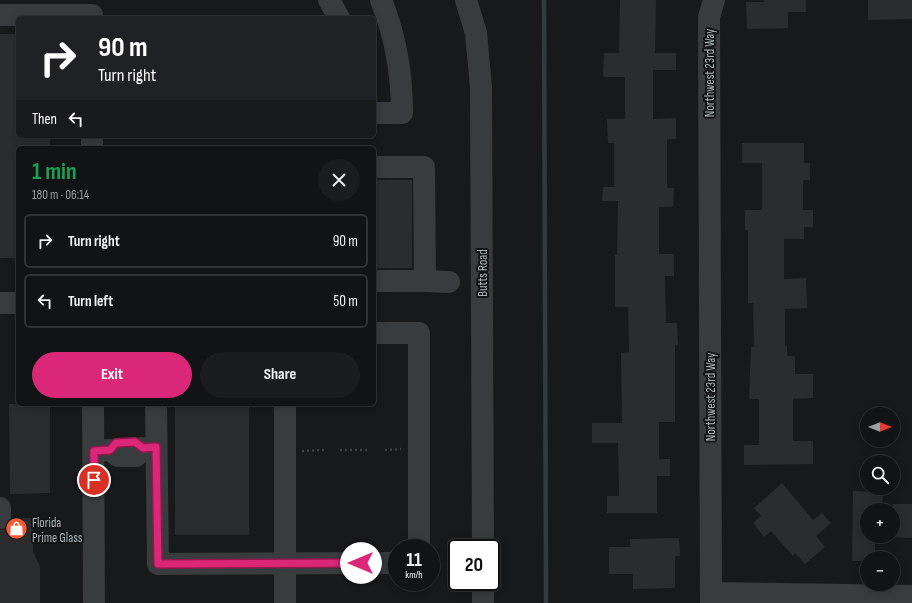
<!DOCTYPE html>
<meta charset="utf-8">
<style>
:root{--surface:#121314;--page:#1b1c1d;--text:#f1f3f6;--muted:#9c9ea0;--line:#313234;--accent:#db2777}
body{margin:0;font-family:"Sofia Sans Condensed",sans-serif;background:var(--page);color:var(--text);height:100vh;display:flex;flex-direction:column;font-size:15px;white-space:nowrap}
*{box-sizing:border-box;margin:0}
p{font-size:13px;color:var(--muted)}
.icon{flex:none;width:22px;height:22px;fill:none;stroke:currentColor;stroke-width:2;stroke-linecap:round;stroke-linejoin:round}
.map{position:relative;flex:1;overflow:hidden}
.details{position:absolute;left:16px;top:146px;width:360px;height:260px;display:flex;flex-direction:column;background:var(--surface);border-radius:6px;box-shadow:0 2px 10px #0003,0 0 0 1px var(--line)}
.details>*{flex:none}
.banner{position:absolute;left:16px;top:16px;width:360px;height:122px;border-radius:6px;box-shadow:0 2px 10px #0003,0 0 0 1px var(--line);background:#202124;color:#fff;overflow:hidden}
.needle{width:26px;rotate:90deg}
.buttons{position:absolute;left:860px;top:407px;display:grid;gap:8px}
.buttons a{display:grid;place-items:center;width:40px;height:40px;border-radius:50%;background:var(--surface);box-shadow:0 2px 10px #0003,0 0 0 1px var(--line);font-size:20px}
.speed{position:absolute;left:388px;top:539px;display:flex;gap:8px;font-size:20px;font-weight:700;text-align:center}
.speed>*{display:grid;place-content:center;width:52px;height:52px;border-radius:50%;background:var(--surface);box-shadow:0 2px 10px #0003,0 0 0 1px var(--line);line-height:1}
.speed small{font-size:10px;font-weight:400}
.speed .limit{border:2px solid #111;border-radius:6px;background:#fff;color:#111}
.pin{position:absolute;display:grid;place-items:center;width:34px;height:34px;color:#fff;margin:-17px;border:2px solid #fff;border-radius:50%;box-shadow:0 1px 4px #0007}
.me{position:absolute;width:44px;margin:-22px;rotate:270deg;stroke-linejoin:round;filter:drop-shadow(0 0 3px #0008)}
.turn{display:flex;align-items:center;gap:14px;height:84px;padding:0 16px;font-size:18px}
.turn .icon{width:52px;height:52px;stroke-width:2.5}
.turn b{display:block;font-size:28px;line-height:34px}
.then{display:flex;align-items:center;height:38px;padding:0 16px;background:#0003;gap:8px;font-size:15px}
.round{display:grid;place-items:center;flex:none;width:42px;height:42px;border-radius:21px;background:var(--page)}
.headline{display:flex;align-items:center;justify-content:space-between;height:68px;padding:0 16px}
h1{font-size:24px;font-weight:700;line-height:30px;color:#1e9e55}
.primary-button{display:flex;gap:8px;margin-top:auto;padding:8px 16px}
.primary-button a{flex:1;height:46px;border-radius:24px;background:var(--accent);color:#fff;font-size:16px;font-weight:700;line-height:46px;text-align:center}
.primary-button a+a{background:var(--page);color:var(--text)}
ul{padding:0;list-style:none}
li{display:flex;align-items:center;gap:12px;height:54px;margin:0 8px 6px;padding:0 8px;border:2px solid var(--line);border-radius:6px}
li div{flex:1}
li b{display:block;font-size:15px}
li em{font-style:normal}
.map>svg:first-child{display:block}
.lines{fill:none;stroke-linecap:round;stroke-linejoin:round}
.stream{stroke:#2d3e3e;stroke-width:4.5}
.building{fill:#2b2c2e}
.path{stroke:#3e4446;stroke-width:2.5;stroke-dasharray:2 3;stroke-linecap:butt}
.minor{stroke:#383c3f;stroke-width:22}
.route-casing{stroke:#8e194d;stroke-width:10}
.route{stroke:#db2777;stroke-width:7}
.labels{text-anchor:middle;stroke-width:4;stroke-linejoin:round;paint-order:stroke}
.street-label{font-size:13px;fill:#aab6ba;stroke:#121415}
.poi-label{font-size:13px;fill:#aab6ba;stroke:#121415;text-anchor:start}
</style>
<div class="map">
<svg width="912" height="603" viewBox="0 0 912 603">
<rect width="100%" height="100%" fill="#18191a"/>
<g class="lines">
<polyline class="stream" points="544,0 546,603"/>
</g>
<g class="building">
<polygon points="620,0 656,0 655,53 676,53 676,70 653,70 653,119 676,118 676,139 667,139 667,188 674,188 673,207 659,207 659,254 674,254 674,276 665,276 666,323 677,323 678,345 675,345 675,422 659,422 659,459 670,459 670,476 657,476 657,513 607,513 607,496 619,496 618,443 592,443 592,423 622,423 621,353 629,352 628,307 615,307 615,255 617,255 618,201 602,201 603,187 614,187 614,143 608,143 607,119 625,119 625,77 603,77 604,53 619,53"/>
<polygon points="764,0 806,0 806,12 788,12 788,28 747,29 746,2 764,2"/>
<polygon points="868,0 912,0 912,19 868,20"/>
<polygon points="0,34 18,34 18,136 50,136 50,148 18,148 18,258 0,258"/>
<polygon points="742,143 804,143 804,163 810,163 810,180 803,180 803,210 813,210 813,227 804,227 804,239 784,239 784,279 806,278 807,308 785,309 785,346 787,346 787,356 795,356 795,374 813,374 813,398 793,399 793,441 813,441 813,464 744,465 744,445 759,445 759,399 749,399 751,347 754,347 753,303 748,303 748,230 745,230 745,210 762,210 762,163 742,163"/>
<rect x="374" y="180" width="38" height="88"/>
<polygon points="9,404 50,404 50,493 10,494"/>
<rect x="175" y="404" width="74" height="131"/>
<polygon points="782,483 813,520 822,513 831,523 816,536 825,547 805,564 795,553 793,556 771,531 764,537 753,523 761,516 754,508"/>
<polygon points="853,491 883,492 882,510 867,510 867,536 875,536 875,558 867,558 867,561 852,561"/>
<polygon points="893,504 912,504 912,538 893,537"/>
<polygon points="12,518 33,518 33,552 40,566 40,603 0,603 0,530 7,529 11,524"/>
<polygon points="679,538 680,556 675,556 675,588 633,589 633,574 609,574 609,547 630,547 630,539"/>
</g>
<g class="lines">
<g class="path">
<polyline points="340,450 370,450"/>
<polyline points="385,450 401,449"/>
<polyline points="302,451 324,450"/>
</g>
<g class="minor">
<polyline points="329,0 339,18"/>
<polyline points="466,0 476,33 481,87 483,548"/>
<polyline points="0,15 92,15"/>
<path d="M374 113H402C402 74 396 37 381 0"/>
<polyline points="92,136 92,148"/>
<polyline points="374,167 424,167 425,281 374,281"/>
<polyline points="425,281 449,282"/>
<polyline points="0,303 18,303"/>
<polyline points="374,333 419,333 419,548"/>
<polyline points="93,404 94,603"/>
<polyline points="156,404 158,564 397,563"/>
<polyline points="285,404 285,603"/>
<polyline points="94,451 110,450 118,456 136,456 143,448"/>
<polyline points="0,508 0,518"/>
<polyline points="483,582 483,603"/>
<polyline points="711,593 912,596"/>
<polyline points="711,603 709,17 714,0"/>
</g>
</g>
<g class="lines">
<defs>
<polyline id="route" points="94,480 94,451 110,450 116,443 135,442 143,448 156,447 158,564 361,563"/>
</defs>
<use href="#route" class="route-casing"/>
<use href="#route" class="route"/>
</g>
<defs>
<symbol id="shop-disc" viewBox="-11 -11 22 22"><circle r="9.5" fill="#f65b34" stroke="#121415"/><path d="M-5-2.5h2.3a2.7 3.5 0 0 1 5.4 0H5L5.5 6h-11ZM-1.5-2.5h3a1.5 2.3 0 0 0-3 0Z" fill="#fff"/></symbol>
</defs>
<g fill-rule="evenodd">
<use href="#shop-disc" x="4" y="516" width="25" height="25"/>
</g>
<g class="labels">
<g class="street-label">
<text transform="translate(709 73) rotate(-90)" y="5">Northwest 23rd Way</text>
<text transform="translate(482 273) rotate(-90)" y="5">Butts Road</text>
<text transform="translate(710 397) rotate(-90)" y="5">Northwest 23rd Way</text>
</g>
<g class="poi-label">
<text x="32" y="527">Florida<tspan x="32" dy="15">Prime Glass</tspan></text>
</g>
</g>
</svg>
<div class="buttons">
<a><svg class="needle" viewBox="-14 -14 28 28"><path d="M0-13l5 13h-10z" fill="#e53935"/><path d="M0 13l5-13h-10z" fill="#9c9ea0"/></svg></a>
<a><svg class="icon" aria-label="search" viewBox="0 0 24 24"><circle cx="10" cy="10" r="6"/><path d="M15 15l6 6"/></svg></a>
<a>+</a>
<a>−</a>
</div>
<div class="speed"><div>11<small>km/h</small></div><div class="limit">20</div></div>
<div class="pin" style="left:94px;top:480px;background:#d93025"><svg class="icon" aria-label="arrive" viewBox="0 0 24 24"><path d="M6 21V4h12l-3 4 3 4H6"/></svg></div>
<svg class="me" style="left:361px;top:563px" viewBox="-20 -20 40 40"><circle r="19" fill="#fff"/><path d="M0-13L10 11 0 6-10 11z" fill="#db2777"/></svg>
<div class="banner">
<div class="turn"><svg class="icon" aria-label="right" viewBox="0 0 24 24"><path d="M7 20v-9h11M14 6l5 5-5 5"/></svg><div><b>90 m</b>Turn right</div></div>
<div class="then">Then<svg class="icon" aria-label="left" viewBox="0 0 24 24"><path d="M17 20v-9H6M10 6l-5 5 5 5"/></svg></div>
</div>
<section class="details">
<div class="headline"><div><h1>1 min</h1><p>180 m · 06:14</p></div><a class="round"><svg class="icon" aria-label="close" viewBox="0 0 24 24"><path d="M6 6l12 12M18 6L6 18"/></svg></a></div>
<ul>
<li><svg class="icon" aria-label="right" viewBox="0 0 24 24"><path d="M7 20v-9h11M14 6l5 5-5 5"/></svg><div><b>Turn right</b></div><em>90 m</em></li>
<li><svg class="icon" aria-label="left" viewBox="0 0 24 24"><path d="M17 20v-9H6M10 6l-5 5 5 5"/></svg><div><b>Turn left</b></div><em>50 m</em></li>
</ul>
<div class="primary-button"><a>Exit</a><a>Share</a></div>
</section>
</div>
